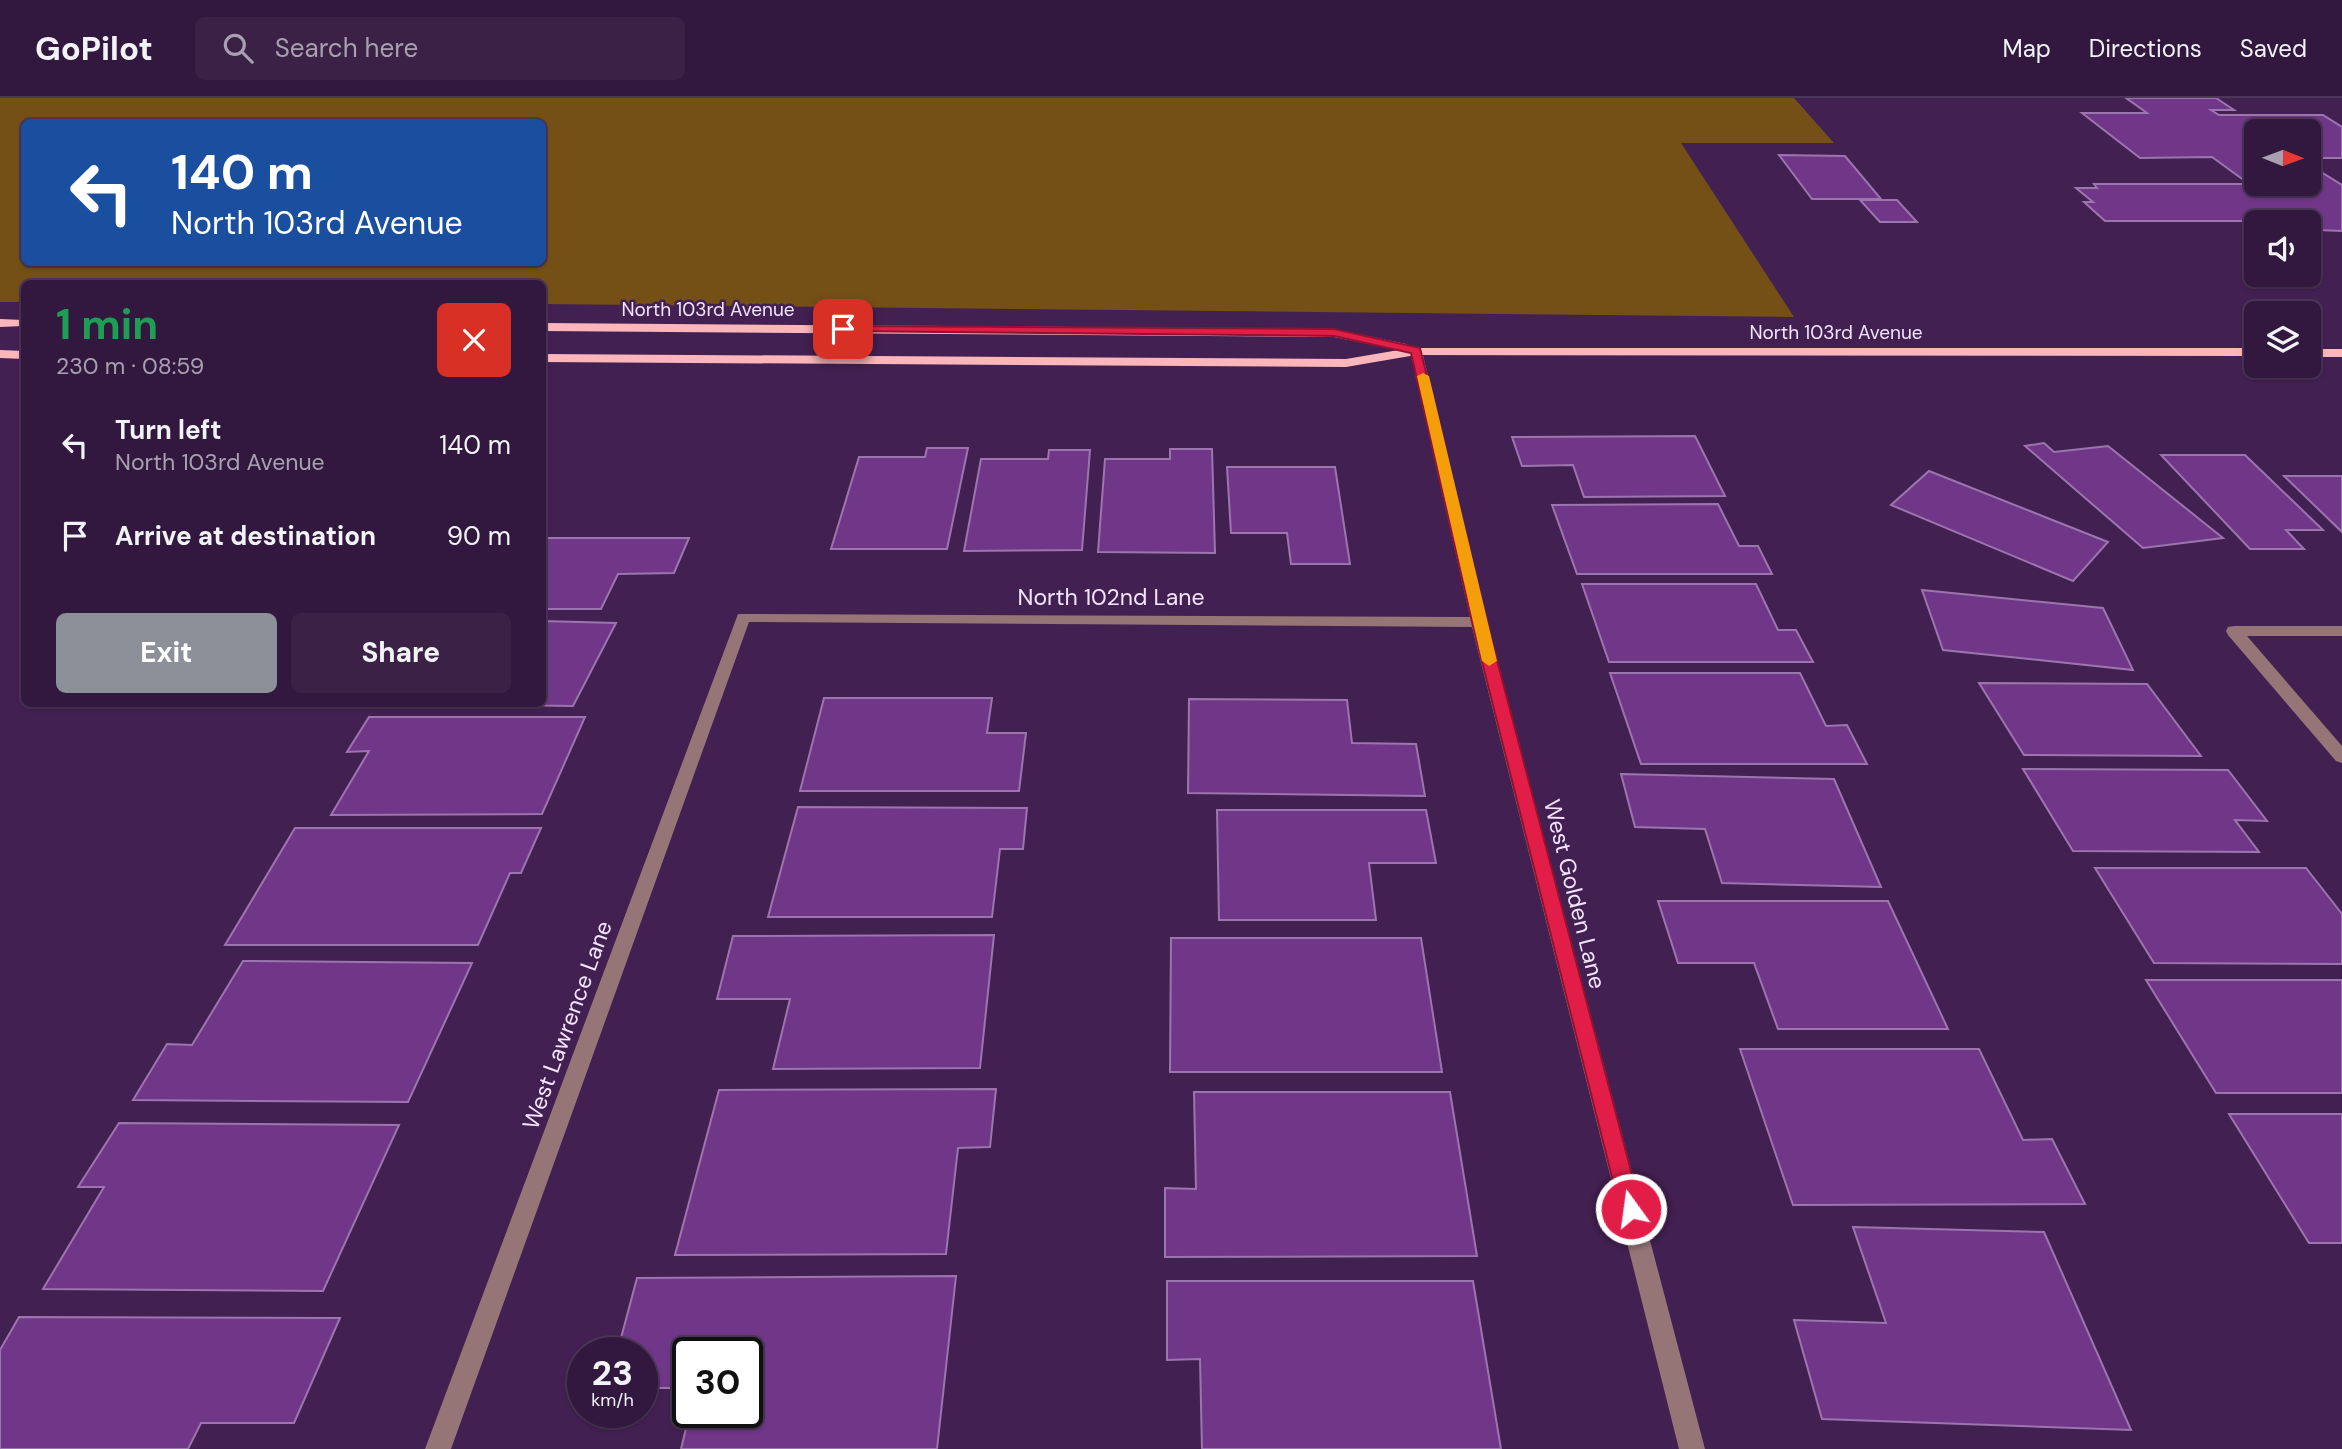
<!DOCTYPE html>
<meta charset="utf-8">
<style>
:root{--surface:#32183e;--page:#3a2145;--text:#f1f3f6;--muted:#a8a0b0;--line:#4d3758;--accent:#8c9099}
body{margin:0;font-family:"DM Sans",sans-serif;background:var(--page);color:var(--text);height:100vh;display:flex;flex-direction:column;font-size:26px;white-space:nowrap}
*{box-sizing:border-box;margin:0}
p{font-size:23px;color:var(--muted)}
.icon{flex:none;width:38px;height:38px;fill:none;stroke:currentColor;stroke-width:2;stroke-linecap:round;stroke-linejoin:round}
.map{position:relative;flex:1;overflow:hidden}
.panel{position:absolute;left:21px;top:182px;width:525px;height:427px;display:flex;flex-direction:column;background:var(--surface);border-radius:10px;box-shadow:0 2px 5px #0004,0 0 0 2px var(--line)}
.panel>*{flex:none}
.guide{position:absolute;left:21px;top:21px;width:525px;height:147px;border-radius:10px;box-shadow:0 2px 5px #0004,0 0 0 2px var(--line);background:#1a4fa0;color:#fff;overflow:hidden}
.needle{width:46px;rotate:91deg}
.fabs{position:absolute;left:2244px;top:21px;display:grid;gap:14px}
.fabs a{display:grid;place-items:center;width:77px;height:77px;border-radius:10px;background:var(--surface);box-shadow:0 2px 5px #0004,0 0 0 2px var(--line);font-size:35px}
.speed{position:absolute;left:567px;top:1239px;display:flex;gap:14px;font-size:35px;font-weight:700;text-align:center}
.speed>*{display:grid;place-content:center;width:91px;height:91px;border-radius:50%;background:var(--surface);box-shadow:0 2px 5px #0004,0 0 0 2px var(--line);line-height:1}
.speed small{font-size:18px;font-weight:400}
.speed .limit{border:4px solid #111;border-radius:10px;background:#fff;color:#111}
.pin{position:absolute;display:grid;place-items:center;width:60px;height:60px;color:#fff;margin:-30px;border-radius:14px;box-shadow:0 4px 10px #0006}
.me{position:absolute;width:77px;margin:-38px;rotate:346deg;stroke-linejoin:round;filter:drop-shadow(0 0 5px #0008)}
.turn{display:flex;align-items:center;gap:24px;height:147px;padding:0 35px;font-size:32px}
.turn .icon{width:91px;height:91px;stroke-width:2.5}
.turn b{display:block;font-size:49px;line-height:60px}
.round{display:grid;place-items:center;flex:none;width:74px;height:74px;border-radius:10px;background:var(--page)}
.overview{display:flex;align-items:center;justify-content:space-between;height:119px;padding:0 35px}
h1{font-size:42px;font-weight:700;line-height:52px;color:#1e9e55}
.cta{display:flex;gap:14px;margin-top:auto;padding:14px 35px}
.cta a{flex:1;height:80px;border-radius:10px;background:var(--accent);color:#fff;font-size:28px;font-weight:700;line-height:80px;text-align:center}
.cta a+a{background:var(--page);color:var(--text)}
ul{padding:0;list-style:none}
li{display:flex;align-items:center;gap:21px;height:91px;padding:0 35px}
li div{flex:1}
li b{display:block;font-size:26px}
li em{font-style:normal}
header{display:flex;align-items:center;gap:42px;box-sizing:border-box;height:98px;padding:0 35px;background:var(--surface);border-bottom:2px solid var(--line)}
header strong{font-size:33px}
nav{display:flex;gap:38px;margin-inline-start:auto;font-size:24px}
.search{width:490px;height:63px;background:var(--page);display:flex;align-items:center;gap:18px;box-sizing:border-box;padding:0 24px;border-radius:10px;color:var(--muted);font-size:26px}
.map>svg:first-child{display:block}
.green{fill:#745017;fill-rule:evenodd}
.building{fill:#703789;stroke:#9c75ae;stroke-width:2}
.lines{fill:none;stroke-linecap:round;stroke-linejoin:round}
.minor{fill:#967577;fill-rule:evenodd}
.major{fill:#fbb6bb;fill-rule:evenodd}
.route{fill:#e11d48;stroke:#92132f;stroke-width:2}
.slow{fill:#f59e0b}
.labels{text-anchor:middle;stroke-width:5;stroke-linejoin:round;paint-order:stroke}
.far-street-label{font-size:19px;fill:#f4e4fd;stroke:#432052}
.street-label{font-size:23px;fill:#f4e4fd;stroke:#432052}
</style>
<header>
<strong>GoPilot</strong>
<div class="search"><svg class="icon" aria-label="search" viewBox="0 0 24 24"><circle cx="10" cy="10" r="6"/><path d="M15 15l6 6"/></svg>Search here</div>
<nav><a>Map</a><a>Directions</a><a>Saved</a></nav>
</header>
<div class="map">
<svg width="2342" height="1351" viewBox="0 0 2342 1351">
<rect width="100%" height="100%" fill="#432052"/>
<path class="green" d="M0 0H1794L1834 45H1681L1794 219 543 206 542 186H24V204H0ZM24 24H542V164H24Z"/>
<g class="building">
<polygon points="2126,0 2216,0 2234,12 2211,12 2219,17 2323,17 2342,29 2342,60 2308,60 2308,33 2256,33 2256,86 2308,86 2308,66 2342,87 2342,133 2318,132 2306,123 2105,123 2084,104 2093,104 2076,90 2097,90 2094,86 2249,86 2212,59 2140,60 2082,15 2147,15"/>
<polygon points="1779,57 1845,58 1881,101 1812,101"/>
<polygon points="1860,102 1897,102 1917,124 1880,124"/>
<polygon points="1695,338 1725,398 1584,399 1573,367 1522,368 1512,339"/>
<polygon points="2044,345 2054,354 2108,348 2223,440 2143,450 2025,348"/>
<polygon points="927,350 968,350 947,451 831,451 859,359 925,359"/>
<polygon points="1170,351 1212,351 1215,455 1098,454 1105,361 1170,361"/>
<polygon points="1049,352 1090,352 1082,452 964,453 981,361 1048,361"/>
<polygon points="2161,357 2245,357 2323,432 2286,432 2304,451 2250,451"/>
<polygon points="1227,369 1335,369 1350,466 1291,466 1287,435 1231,435"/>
<polygon points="1929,373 2108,444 2073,483 1891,407"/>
<polygon points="2284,378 2342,378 2342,434"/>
<polygon points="1718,406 1739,448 1758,448 1772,476 1577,476 1552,407"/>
<polygon points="542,440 689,440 674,475 618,476 601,511 542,511"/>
<polygon points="1582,486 1756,486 1778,532 1796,532 1813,564 1609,564"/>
<polygon points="1922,492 2103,510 2133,572 1943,552"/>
<polygon points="542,523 616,525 573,608 455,606 542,606"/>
<polygon points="1610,575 1800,575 1826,628 1847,627 1867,666 1641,666"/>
<polygon points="1979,585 2147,586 2201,658 2024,657"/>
<polygon points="824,600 992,600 987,635 1026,635 1019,693 800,693"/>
<polygon points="1189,601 1347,602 1352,645 1416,646 1425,698 1188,695"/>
<polygon points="369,619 585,619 542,716 331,717 369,653 347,654"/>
<polygon points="2023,671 2228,672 2267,723 2235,722 2259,754 2073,753"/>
<polygon points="1621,676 1834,681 1881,789 1722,785 1705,731 1635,729"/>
<polygon points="798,709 1027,710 1023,751 1000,751 992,819 768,819"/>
<polygon points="1217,712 1426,712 1436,765 1369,765 1376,822 1219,822"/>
<polygon points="295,730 541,730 521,775 510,775 478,847 225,847"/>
<polygon points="2095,770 2306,770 2342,816 2342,866 2154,865"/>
<polygon points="1658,803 1888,803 1948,931 1778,931 1754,865 1678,865"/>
<polygon points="994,837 980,970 773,971 790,901 717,901 733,838"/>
<polygon points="1171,840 1421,840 1442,974 1170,974"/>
<polygon points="243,863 472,865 408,1004 133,1002 167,946 192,947"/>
<polygon points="2146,882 2342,882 2342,995 2216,995"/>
<polygon points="1740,951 1979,951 2023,1042 2052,1041 2085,1106 1793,1107"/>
<polygon points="996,991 990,1049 958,1050 946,1156 675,1157 719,992"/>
<polygon points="1194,994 1450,994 1477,1158 1165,1159 1165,1090 1196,1091"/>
<polygon points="2229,1016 2342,1016 2342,1145 2309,1145"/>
<polygon points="119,1025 399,1027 323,1193 43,1191 104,1089 78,1089"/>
<polygon points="1853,1129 2044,1134 2131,1332 1822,1321 1794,1222 1886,1225"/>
<polygon points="956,1178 937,1351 681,1351 690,1314 747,1314 747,1255 688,1255 688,1290 642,1290 642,1255 617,1255 637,1180"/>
<polygon points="1167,1183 1473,1183 1501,1351 1202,1351 1200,1261 1167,1262"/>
<polygon points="19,1219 340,1220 294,1325 201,1325 188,1351 0,1351 0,1252"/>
</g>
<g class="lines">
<g class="minor">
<polygon points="1416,249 1422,253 1487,524 1705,1351 1679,1351 1472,529 749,524 451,1351 425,1351 738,516 1470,519 1410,253"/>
<polygon points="2234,528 2342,528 2342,538 2247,538 2342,648 2342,665 2336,663 2228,537 2226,533 2228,529"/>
</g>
<g class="major">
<polygon points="0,221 24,222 24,228 0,229"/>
<polygon points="542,225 1334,231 1406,246 1412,250 2256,250 2256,258 1416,257 1346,269 542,264 542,256 1346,261 1399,252 1334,239 542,233"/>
<rect x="2308" y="251" width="34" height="8"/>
<polygon points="0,252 24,253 24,261 0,260"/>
</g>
</g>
<polygon class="route" points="843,228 1334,231 1420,250 1487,524 1641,1111 1638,1118 1631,1121 1623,1118 1620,1111 1472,524 1411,255 1334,238 839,233 837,231"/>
<polygon class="slow" points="1423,275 1429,278 1497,563 1489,568 1482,563 1417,278"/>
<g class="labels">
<g class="far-street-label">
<text x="708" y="218">North 103rd Avenue</text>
<text x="1836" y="241">North 103rd Avenue</text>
</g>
<g class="street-label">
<text x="1111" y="507">North 102nd Lane</text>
<text transform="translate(1575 796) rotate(76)" y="8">West Golden Lane</text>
<text transform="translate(567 927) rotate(-70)" y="8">West Lawrence Lane</text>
</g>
</g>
</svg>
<div class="fabs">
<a><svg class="needle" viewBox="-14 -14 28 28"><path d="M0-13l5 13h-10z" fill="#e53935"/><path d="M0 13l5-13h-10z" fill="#a8a0b0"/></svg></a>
<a><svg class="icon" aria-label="sound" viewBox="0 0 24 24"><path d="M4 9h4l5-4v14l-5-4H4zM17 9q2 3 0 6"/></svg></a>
<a><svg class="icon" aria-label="layers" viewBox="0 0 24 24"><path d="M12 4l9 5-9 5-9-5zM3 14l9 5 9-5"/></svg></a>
</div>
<div class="speed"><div>23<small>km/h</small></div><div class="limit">30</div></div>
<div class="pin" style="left:843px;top:231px;background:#d93025"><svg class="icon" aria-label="arrive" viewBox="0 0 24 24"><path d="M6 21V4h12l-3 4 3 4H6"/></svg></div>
<svg class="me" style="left:1631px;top:1111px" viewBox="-20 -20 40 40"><circle r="17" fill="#e11d48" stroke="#fff" stroke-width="3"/><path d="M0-11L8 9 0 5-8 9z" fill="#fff"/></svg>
<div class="guide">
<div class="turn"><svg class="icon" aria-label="left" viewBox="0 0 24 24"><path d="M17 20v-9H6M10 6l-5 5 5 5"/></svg><div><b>140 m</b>North 103rd Avenue</div></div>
</div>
<section class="panel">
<div class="overview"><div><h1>1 min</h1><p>230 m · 08:59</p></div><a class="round" style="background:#d93025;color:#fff"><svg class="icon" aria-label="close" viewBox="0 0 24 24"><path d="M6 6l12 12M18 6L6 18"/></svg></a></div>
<ul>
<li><svg class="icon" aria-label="left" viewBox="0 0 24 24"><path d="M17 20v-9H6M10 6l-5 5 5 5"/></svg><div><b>Turn left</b><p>North 103rd Avenue</p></div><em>140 m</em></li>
<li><svg class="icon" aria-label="arrive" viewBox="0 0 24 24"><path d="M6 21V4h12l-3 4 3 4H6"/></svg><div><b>Arrive at destination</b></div><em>90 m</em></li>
</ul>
<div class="cta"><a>Exit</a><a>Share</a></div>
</section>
</div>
